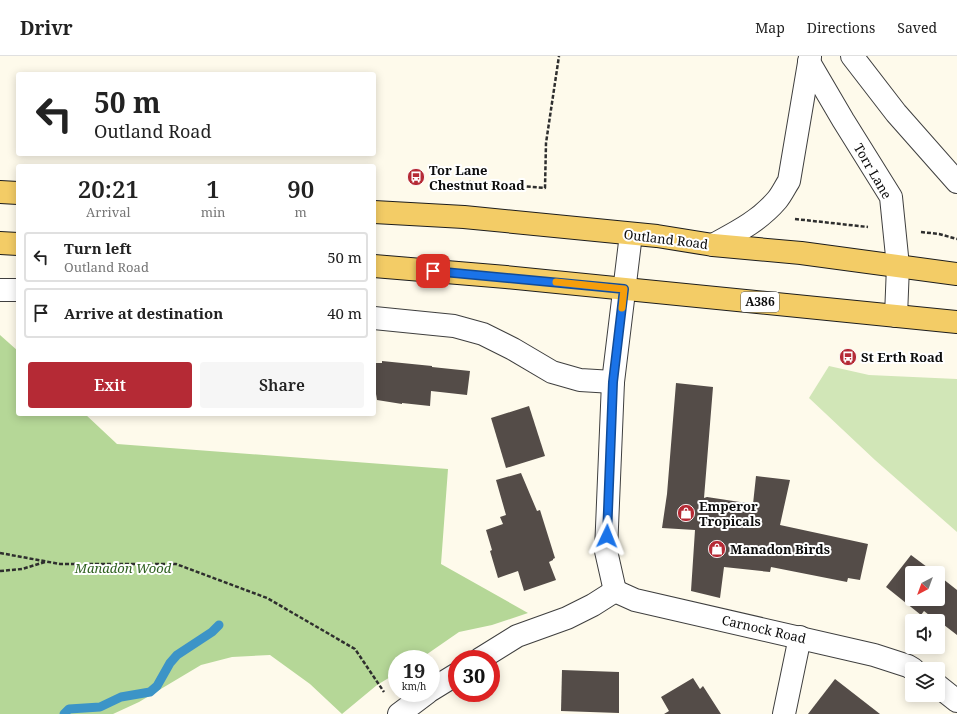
<!DOCTYPE html>
<style>
:root{--surface:#fff;--page:#f6f6f6;--text:#222;--muted:#767676;--line:#e0e0e0;--accent:#b52a35}
body{margin:0;font-family:"Noto Serif",serif;background:var(--page);color:var(--text);height:100vh;display:flex;flex-direction:column;font-size:15px;white-space:nowrap}
*{box-sizing:border-box;margin:0}
p{font-size:13px;color:var(--muted)}
.icon{flex:none;width:22px;height:22px;fill:none;stroke:currentColor;stroke-width:2;stroke-linecap:round;stroke-linejoin:round}
.map{position:relative;flex:1;overflow:hidden}
.panel{position:absolute;left:16px;top:108px;width:360px;height:252px;display:flex;flex-direction:column;background:var(--surface);border-radius:4px;box-shadow:0 2px 10px #0003}
.panel>*{flex:none}
.guide{position:absolute;left:16px;top:16px;width:360px;height:84px;border-radius:4px;box-shadow:0 2px 10px #0003;background:#fff;color:var(--text);overflow:hidden}
.needle{width:26px;rotate:221deg}
.fabs{position:absolute;left:905px;top:510px;display:grid;gap:8px}
.fabs a{display:grid;place-items:center;width:40px;height:40px;border-radius:4px;background:var(--surface);box-shadow:0 2px 10px #0003;font-size:20px}
.speed{position:absolute;left:388px;top:594px;display:flex;gap:8px;font-size:20px;font-weight:700;text-align:center}
.speed>*{display:grid;place-content:center;width:52px;height:52px;border-radius:50%;background:var(--surface);box-shadow:0 2px 10px #0003;line-height:1}
.speed small{font-size:10px;font-weight:400}
.speed .limit{border:6px solid #d22;background:#fff;color:#111}
.pin{position:absolute;display:grid;place-items:center;width:34px;height:34px;color:#fff;margin:-17px;border-radius:8px;box-shadow:0 2px 6px #0006}
.me{position:absolute;width:44px;margin:-22px;rotate:2deg;stroke-linejoin:round;filter:drop-shadow(0 0 3px #0008)}
.turn{display:flex;align-items:center;gap:14px;height:84px;padding:0 12px;font-size:18px}
.turn .icon{width:52px;height:52px;stroke-width:2.5}
.turn b{display:block;font-size:28px;line-height:34px}
.eta{display:flex;justify-content:space-evenly;align-items:center;height:68px;text-align:center}
.eta b{font-size:24px;font-weight:600;line-height:28px}
.cta{display:flex;gap:8px;margin-top:auto;padding:8px 12px}
.cta a{flex:1;height:46px;border-radius:4px;background:var(--accent);color:#fff;font-size:16px;font-weight:600;line-height:46px;text-align:center}
.cta a+a{background:var(--page);color:var(--text)}
ul{padding:0;list-style:none}
li{display:flex;align-items:center;gap:12px;height:50px;margin:0 8px 6px;padding:0 4px;border:2px solid var(--line);border-radius:4px}
li div{flex:1}
li b{display:block;font-size:15px}
li em{font-style:normal}
header{display:flex;align-items:center;gap:24px;box-sizing:border-box;height:56px;padding:0 20px;background:var(--surface);border-bottom:1px solid var(--line)}
header strong{font-size:19px}
nav{display:flex;gap:22px;margin-inline-start:auto;font-size:14px}
.map>svg:first-child{display:block}
.green{fill:#d1e6b7}
.forest{fill:#b5d797}
.lines{fill:none;stroke-linecap:round;stroke-linejoin:round}
.stream{stroke:#3c94c7;stroke-width:9}
.building{fill:#544c48}
.minor-casing{stroke:#3f3f3f;stroke-width:24}
.primary-casing{stroke:#1d1d1d;stroke-width:24}
.path{stroke:#2e2e2e;stroke-width:2.5;stroke-dasharray:4 2;stroke-linecap:butt}
.minor{stroke:#fff;stroke-width:22}
.primary{stroke:#f3cc66;stroke-width:22}
.route-casing{stroke:#114b97;stroke-width:10}
.route{stroke:#1a73e8;stroke-width:7}
.slow{stroke:#f59e0b;stroke-width:7}
.labels{text-anchor:middle;stroke-width:4;stroke-linejoin:round;paint-order:stroke}
.shield{fill:#fff;stroke:#555;stroke-width:1}
.shield-label{font-size:12px;font-weight:bold;fill:#0c0c0c}
.poi-label{font-size:13px;font-weight:bold;fill:#0c0c0c;stroke:#fff;text-anchor:start}
.street-label{font-size:13px;fill:#0c0c0c;stroke:#fff}
.park-label{font-size:13px;font-style:italic;fill:#2e601f;stroke:#fff}
</style>
<header>
<strong>Drivr</strong>
<nav><a>Map</a><a>Directions</a><a>Saved</a></nav>
</header>
<div class="map">
<svg width="957" height="658" viewBox="0 0 957 658">
<rect width="100%" height="100%" fill="#fefaeb"/>
<polygon class="green" points="829,310 869,319 957,323 957,476 875,404 809,342"/>
<polygon class="forest" points="0,279 18,295 18,358 85,358 117,388 448,413 441,508 528,557 492,569 459,576 420,603 397,603 397,617 377,629 342,658 310,628 270,599 232,601 201,609 139,646 113,658 0,658"/>
<g class="lines">
<polyline class="stream" points="64,658 69,653 100,651 121,641 150,636 157,630 170,607 177,599 212,576 219,569"/>
</g>
<g class="building">
<polygon points="382,305 432,310 432,311 470,315 467,339 431,335 430,350 402,347 402,348 377,344 376,338 374,338 374,307 382,307"/>
<polygon points="676,327 713,331 704,442 707,441 753,448 756,420 790,424 780,469 868,488 860,524 848,522 847,526 771,511 770,516 724,511 720,542 691,535 695,474 662,472 667,438"/>
<polygon points="529,350 545,400 506,412 491,362"/>
<polygon points="521,417 537,455 540,454 555,502 553,503 553,504 549,506 556,524 524,535 518,515 498,522 490,495 492,494 486,474 503,468 500,461 506,459 496,424"/>
<polygon points="911,499 935,517 912,517 912,543 938,543 938,519 957,534 957,579 935,562 934,563 924,555 921,559 886,531"/>
<polygon points="562,614 619,616 619,657 561,655"/>
<polygon points="693,622 700,633 703,630 721,658 664,658 669,655 661,641"/>
<polygon points="835,623 880,658 808,658"/>
</g>
<g class="lines">
<defs>
<g id="minor">
<polyline points="852,0 896,57 957,126"/>
<polyline points="809,6 843,64 891,141 898,210 896,260"/>
<path d="M713 189C737 176 759 165 777 144 782 138 785 131 789 125L810 1"/>
<polyline points="0,234 18,234"/>
<polyline points="374,262 454,270 483,278 513,293 552,316 580,324 613,326"/>
<polyline points="615,535 606,495 613,326 631,178"/>
<polyline points="615,535 635,544 874,599 908,610 913,613"/>
<polyline points="480,603 517,580 567,562 593,549 615,535"/>
<polyline points="938,630 957,645"/>
<polyline points="431,634 457,618"/>
<polyline points="399,658 427,637"/>
<polyline points="784,658 800,581"/>
</g>
<g id="primary">
<polyline points="0,136 18,137"/>
<polyline points="374,156 464,161 657,180 713,189 801,197 957,218"/>
<polyline points="0,187 18,188"/>
<polyline points="374,210 506,221 957,266"/>
</g>
</defs>
<use href="#minor" class="minor-casing"/>
<use href="#primary" class="primary-casing"/>
<g class="path">
<polyline points="469,135 470,126 545,132 546,87 559,0"/>
<polyline points="795,163 868,171"/>
<polyline points="921,176 939,178 957,183"/>
<polyline points="0,497 60,508 176,508 267,542 355,593 384,636"/>
<polyline points="0,515 22,513 45,506"/>
</g>
<use href="#minor" class="minor"/>
<use href="#primary" class="primary"/>
</g>
<g class="lines">
<defs>
<polyline id="route" points="433,215 624,233 613,326 607,480"/>
</defs>
<use href="#route" class="route-casing"/>
<use href="#route" class="route"/>
<polyline class="slow" points="556,226 624,233 622,252"/>
</g>
<defs>
<symbol id="bus-disc" viewBox="-11 -11 22 22"><circle r="9.5" fill="#b52a35" stroke="#fff"/><path d="M-5-6H5V4H4V6H2V4H-2V6H-4V4H-5ZM-3.5-4V0h7V-4ZM-3.5 1.2v1.5H-2V1.2ZM2 1.2v1.5H3.5V1.2Z" fill="#fff"/></symbol>
<symbol id="shop-disc" viewBox="-11 -11 22 22"><circle r="9.5" fill="#b52a35" stroke="#fff"/><path d="M-5-2.5h2.3a2.7 3.5 0 0 1 5.4 0H5L5.5 6h-11ZM-1.5-2.5h3a1.5 2.3 0 0 0-3 0Z" fill="#fff"/></symbol>
</defs>
<g fill-rule="evenodd">
<use href="#bus-disc" x="406" y="111" width="20" height="20"/>
<use href="#bus-disc" x="838" y="291" width="20" height="20"/>
<use href="#shop-disc" x="676" y="447" width="20" height="20"/>
<use href="#shop-disc" x="707" y="483" width="20" height="20"/>
</g>
<g class="labels">
<rect class="shield" x="741" y="236" width="38" height="20" rx="3"/>
<g class="shield-label">
<text x="760" y="250">A386</text>
</g>
<g class="poi-label">
<text x="429" y="119">Tor Lane<tspan x="429" dy="15">Chestnut Road</tspan></text>
<text x="861" y="306">St Erth Road</text>
<text x="699" y="455">Emperor<tspan x="699" dy="15">Tropicals</tspan></text>
<text x="730" y="498">Manadon Birds</text>
</g>
<g class="street-label">
<text transform="translate(873 115) rotate(60)" y="5">Torr Lane</text>
<text transform="translate(666 183) rotate(7)" y="5">Outland Road</text>
<text transform="translate(764 573) rotate(13)" y="5">Carnock Road</text>
</g>
<g class="park-label">
<text x="123" y="517">Manadon Wood</text>
</g>
</g>
</svg>
<div class="fabs">
<a><svg class="needle" viewBox="-14 -14 28 28"><path d="M0-13l5 13h-10z" fill="#e53935"/><path d="M0 13l5-13h-10z" fill="#767676"/></svg></a>
<a><svg class="icon" aria-label="sound" viewBox="0 0 24 24"><path d="M4 9h4l5-4v14l-5-4H4zM17 9q2 3 0 6"/></svg></a>
<a><svg class="icon" aria-label="layers" viewBox="0 0 24 24"><path d="M12 4l9 5-9 5-9-5zM3 14l9 5 9-5"/></svg></a>
</div>
<div class="speed"><div>19<small>km/h</small></div><div class="limit">30</div></div>
<div class="pin" style="left:433px;top:215px;background:#d93025"><svg class="icon" aria-label="arrive" viewBox="0 0 24 24"><path d="M6 21V4h12l-3 4 3 4H6"/></svg></div>
<svg class="me" style="left:607px;top:480px" viewBox="-20 -20 40 40"><path d="M0-17L14 15 0 8-14 15z" fill="#1a73e8" stroke="#fff" stroke-width="4"/></svg>
<div class="guide">
<div class="turn"><svg class="icon" aria-label="left" viewBox="0 0 24 24"><path d="M17 20v-9H6M10 6l-5 5 5 5"/></svg><div><b>50 m</b>Outland Road</div></div>
</div>
<section class="panel">
<div class="eta">
<div><b>20:21</b><p>Arrival</p></div>
<div><b>1</b><p>min</p></div>
<div><b>90</b><p>m</p></div>
</div>
<ul>
<li><svg class="icon" aria-label="left" viewBox="0 0 24 24"><path d="M17 20v-9H6M10 6l-5 5 5 5"/></svg><div><b>Turn left</b><p>Outland Road</p></div><em>50 m</em></li>
<li><svg class="icon" aria-label="arrive" viewBox="0 0 24 24"><path d="M6 21V4h12l-3 4 3 4H6"/></svg><div><b>Arrive at destination</b></div><em>40 m</em></li>
</ul>
<div class="cta"><a>Exit</a><a>Share</a></div>
</section>
</div>
